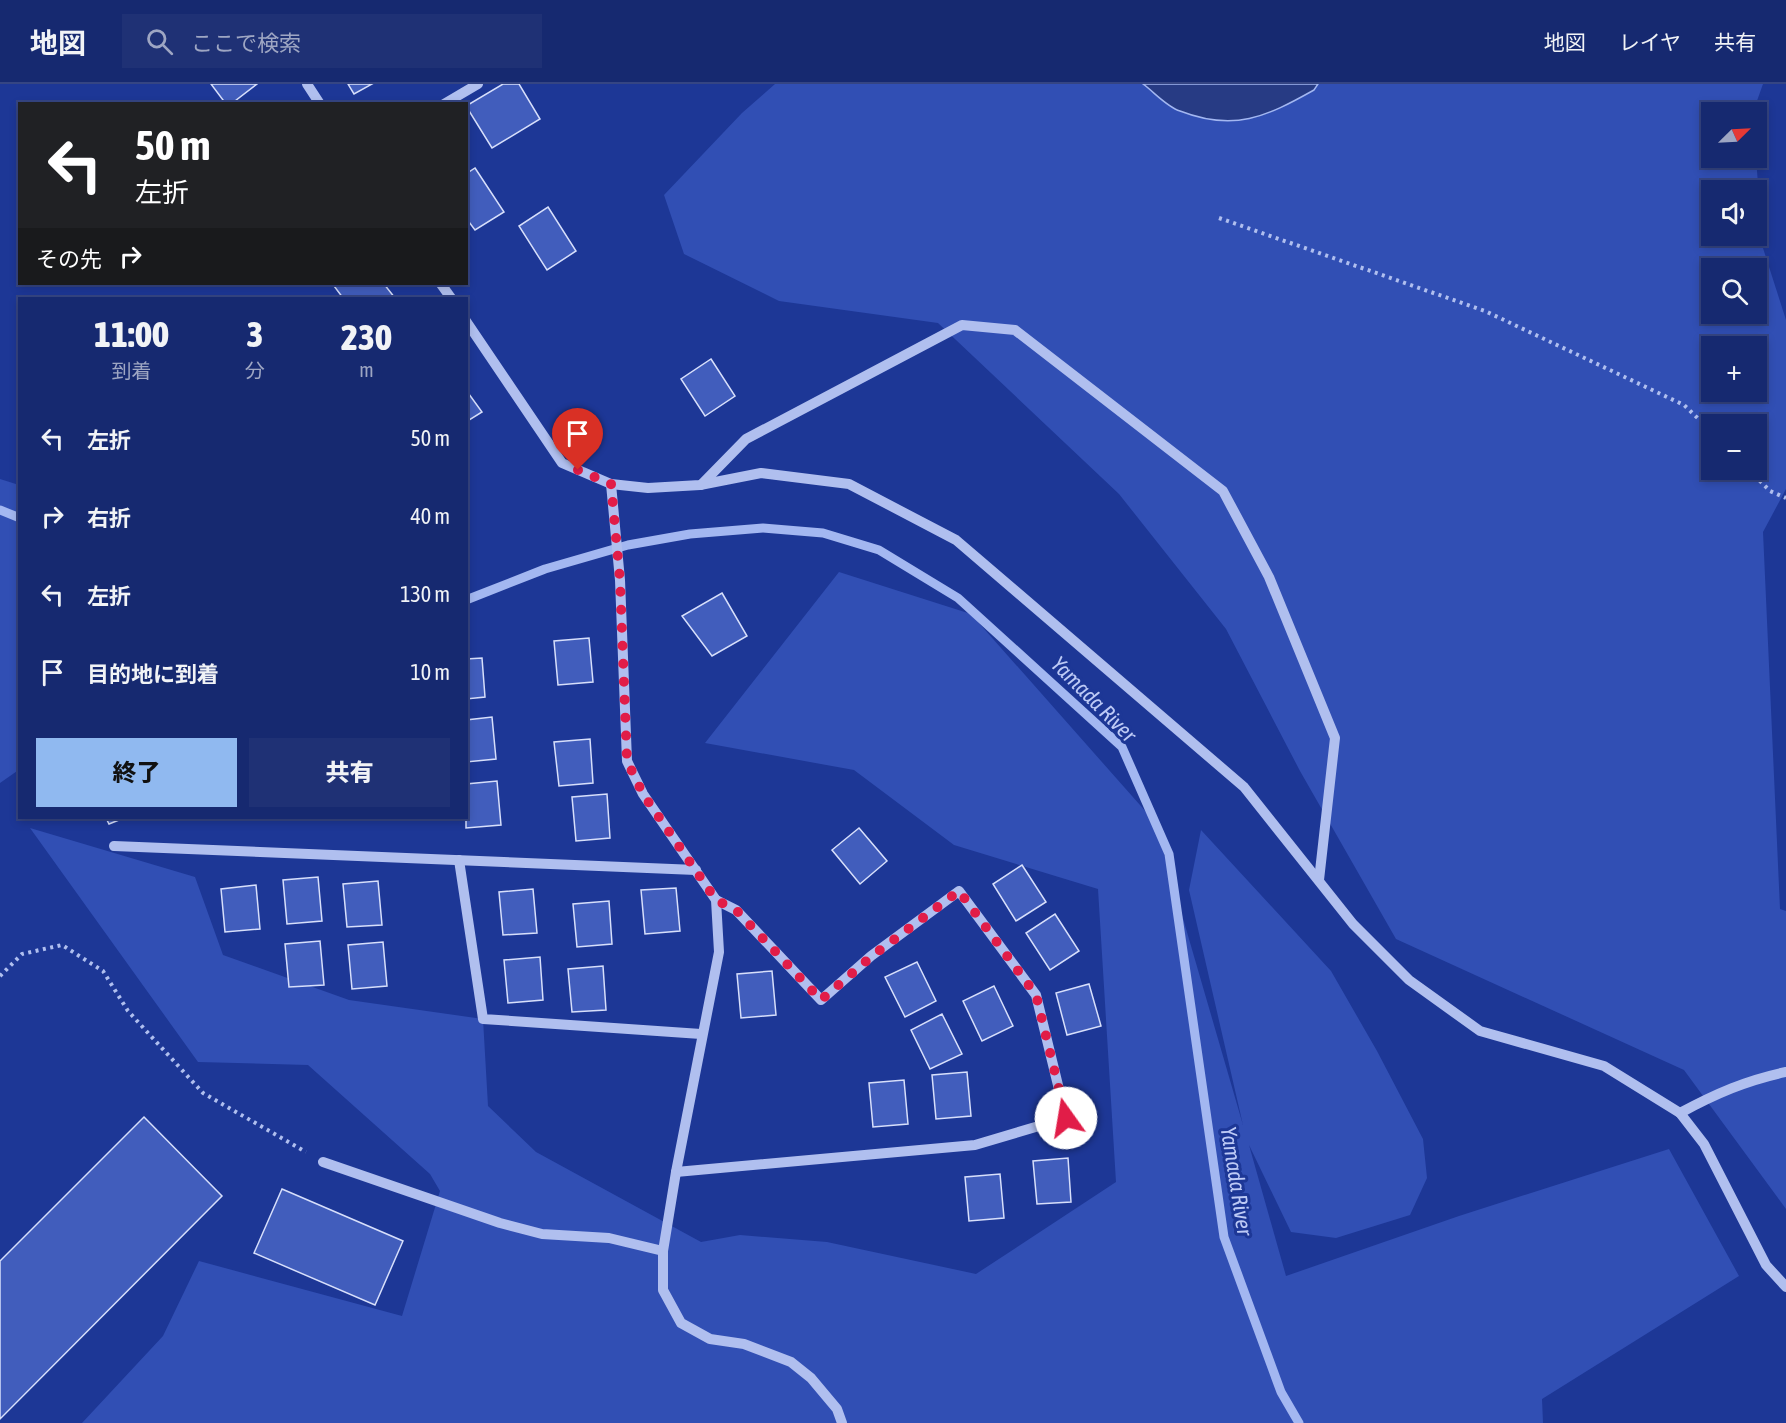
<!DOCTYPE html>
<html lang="ja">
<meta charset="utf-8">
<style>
:root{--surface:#162970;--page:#1f3175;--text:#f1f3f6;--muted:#9ea6c3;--line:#354583;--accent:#90b9f0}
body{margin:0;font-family:"Asap Condensed","Noto Sans JP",sans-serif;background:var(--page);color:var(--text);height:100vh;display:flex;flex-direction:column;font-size:22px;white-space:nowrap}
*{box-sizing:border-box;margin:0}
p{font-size:20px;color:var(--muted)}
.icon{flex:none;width:33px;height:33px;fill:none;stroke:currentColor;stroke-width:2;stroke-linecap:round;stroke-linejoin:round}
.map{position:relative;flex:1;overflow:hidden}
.drawer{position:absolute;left:18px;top:213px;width:450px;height:522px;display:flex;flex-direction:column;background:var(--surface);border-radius:0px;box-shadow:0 3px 9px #0003,0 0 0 2px var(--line)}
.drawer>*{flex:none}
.banner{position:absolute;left:18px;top:18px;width:450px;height:183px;border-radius:0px;box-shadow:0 3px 9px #0003,0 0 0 2px var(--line);background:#202124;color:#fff;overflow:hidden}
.needle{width:39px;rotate:66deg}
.controls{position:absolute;left:1701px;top:18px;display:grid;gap:12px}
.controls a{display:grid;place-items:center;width:66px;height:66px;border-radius:0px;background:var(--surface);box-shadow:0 3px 9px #0003,0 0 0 2px var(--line);font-size:30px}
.pin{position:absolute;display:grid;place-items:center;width:51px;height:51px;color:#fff;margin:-62px -26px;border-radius:50% 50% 50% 0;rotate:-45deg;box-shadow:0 0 6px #0007}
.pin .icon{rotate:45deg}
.me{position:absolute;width:66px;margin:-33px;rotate:347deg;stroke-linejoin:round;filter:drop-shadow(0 0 4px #0008)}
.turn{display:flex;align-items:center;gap:21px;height:126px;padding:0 18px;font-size:27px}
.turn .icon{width:78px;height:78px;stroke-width:2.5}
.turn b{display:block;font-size:42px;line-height:51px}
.then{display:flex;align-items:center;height:57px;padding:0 18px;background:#0003;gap:12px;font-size:22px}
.eta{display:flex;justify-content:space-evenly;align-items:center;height:102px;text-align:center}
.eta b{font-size:36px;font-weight:800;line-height:42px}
.cta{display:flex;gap:12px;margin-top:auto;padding:12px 18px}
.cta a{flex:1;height:69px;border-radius:0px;background:var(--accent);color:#111;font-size:24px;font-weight:800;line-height:69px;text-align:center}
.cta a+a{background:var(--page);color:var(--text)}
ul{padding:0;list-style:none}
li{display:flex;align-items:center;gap:18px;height:78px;padding:0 18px}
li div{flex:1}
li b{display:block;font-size:22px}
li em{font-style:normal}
header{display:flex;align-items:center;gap:36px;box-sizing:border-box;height:84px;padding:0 30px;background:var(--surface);border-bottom:2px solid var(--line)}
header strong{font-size:28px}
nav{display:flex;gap:33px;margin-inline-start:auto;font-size:21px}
.search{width:420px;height:54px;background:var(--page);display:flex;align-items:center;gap:15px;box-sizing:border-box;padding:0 21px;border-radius:0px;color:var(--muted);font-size:22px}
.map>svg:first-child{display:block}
.green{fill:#314fb4;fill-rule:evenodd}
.water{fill:#273b84;stroke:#a3b7f1;stroke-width:1.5}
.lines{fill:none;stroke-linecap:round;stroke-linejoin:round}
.stream{stroke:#a3b7f1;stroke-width:9}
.building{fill:#415dbc;stroke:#d7dffb;stroke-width:1.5}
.path{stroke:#b0bfef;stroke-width:4;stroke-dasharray:3 4.5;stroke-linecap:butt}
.minor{stroke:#b0bfef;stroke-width:10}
.route{stroke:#e11d48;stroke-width:10;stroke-dasharray:0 18}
.labels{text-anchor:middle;stroke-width:6;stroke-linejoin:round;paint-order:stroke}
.water-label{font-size:22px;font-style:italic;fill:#bdcaf6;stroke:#1d3796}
</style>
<header>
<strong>地図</strong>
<div class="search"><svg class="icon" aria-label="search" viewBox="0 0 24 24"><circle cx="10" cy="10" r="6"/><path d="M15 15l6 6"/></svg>ここで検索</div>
<nav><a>地図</a><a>レイヤ</a><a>共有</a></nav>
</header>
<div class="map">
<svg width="1786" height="1339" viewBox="0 0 1786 1339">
<rect width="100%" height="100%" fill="#1d3796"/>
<g class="green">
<path d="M775 0H1763L1753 28H1712V74H1756L1763 164 1786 236V405L1763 448 1780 825 1786 827V1125L1684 986 1396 855 1300 687 1226 545 1119 410 938 239 779 217 684 170 664 111 742 29ZM1712 106H1756V152H1712ZM1712 184H1756V230H1712ZM1712 262H1756V308H1712ZM1712 340H1756V386H1712Z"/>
<polygon points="0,395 19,401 20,685 0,699"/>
<polygon points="839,488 971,530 1155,738 1243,1041 1189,806 1201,746 1331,887 1377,967 1423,1055 1427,1094 1410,1131 1336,1154 1291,1148 1249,1061 1286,1192 1459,1132 1669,1065 1739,1192 1542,1315 1543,1339 82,1339 163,1252 199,1177 402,1232 440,1107 430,1090 308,981 198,978 30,744 195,793 223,871 349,916 483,935 488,1022 536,1068 701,1158 740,1151 827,1158 976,1190 1116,1098 1098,805 954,761 854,686 705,659"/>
</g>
<path class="water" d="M1143 0H1318L1314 6C1266 33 1234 48 1180 27 1167 23 1154 8 1143 0Z"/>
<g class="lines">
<g class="stream">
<polyline points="0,426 20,434"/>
<polyline points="466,516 545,485 628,461 690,450 763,444 823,449 879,466 958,514 1122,663 1169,770 1224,1153 1281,1308 1299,1339"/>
</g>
</g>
<g class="building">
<polygon points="211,0 257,0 231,20 226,20"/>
<polygon points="348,0 372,0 354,10"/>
<polygon points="503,0 519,0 540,35 492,64 466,22"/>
<polygon points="475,84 504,128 475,146 466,134 466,90"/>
<polygon points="548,123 576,167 547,186 519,142"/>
<polygon points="337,200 384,200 395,214 343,214 334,202"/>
<polygon points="711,275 735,312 705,332 681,295"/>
<polygon points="466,306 482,328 466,338"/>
<polygon points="722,509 747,552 712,572 682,532"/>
<polygon points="589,554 593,598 558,601 554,557"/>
<polygon points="482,574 485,613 466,615 466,575"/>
<polygon points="492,633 496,675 466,678 466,636"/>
<polygon points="590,655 593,699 559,702 554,658"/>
<polygon points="497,697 501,741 466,744 466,700"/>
<polygon points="607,710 610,754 576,757 572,713"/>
<polygon points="106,734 124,734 109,740"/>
<polygon points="859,744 887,777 860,800 832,766"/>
<polygon points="1022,781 1046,818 1016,837 993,800"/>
<polygon points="318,793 322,837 287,840 283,796"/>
<polygon points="378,797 382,841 347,843 343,800"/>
<polygon points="256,801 260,845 225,848 221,805"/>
<polygon points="676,804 680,847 645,850 641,806"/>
<polygon points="533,805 537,849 503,851 499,808"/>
<polygon points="609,817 612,860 577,863 573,820"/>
<polygon points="1055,830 1079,867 1050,886 1026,849"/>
<polygon points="320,857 324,901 289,903 285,860"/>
<polygon points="383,858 387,902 352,905 348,861"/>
<polygon points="540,873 543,916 508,919 504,876"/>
<polygon points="917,878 936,917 905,933 885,893"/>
<polygon points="603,882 606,926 572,928 568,885"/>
<polygon points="772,887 776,931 741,934 737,890"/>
<polygon points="1089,900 1101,942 1067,951 1056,909"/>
<polygon points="994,902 1013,942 982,957 963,917"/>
<polygon points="942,930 962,970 930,985 911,946"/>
<polygon points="967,988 971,1032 936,1035 932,991"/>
<polygon points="904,996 908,1040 873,1043 869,999"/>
<polygon points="144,1033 222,1112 0,1335 0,1177"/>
<polygon points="1068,1074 1071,1118 1037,1120 1033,1077"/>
<polygon points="1000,1090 1004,1134 969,1137 965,1093"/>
<polygon points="282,1105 403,1157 375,1221 254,1169"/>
</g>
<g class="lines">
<g class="path">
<polyline points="1219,134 1485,227 1684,321 1712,348"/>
<polyline points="1749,386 1770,407 1786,414"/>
<polyline points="0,892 22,870 62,861 103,887 128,927 203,1009 306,1068"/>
</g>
<g class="minor">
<polyline points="307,0 320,20"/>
<polyline points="444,20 478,0"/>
<polyline points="441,200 451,214"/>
<polyline points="466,237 562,379 611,400 648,404 700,401 761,389 849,400 956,456 1244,703 1353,840 1409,896 1480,947 1604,982 1680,1029 1704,1060 1766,1181 1786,1203"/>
<polyline points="611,400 620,496 627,677 643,710 716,816 719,868 676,1088 663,1167 663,1206 681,1239 710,1255 744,1260 791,1278 811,1294 837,1325 842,1339"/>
<polyline points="701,401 746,355 962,241 1015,246 1223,407 1269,493 1335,654 1319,796"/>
<polyline points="114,762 696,786"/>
<polyline points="459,776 483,935 701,950"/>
<path d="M1680 1029C1715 1010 1747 996 1786 988"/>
<polyline points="323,1078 500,1139 542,1150 609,1154 663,1167"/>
<polyline points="676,1088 975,1061 1066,1034 1036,911 959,807 871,872 821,916 736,826 716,816"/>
</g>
</g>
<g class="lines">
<polyline class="route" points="578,386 611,400 620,496 627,677 643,710 716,816 736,826 821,916 872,872 959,807 1036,911 1066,1034"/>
</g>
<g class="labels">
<g class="water-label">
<text transform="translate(1094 615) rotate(45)" y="8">Yamada River</text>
<text transform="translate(1237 1097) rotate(81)" y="8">Yamada River</text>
</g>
</g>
</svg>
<div class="controls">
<a><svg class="needle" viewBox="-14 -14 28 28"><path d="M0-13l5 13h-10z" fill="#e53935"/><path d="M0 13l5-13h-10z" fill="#9ea6c3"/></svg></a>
<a><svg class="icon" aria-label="sound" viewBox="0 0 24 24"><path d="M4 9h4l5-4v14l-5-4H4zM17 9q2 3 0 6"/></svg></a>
<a><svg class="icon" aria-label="search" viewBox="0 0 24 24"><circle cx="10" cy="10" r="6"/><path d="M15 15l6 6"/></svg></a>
<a>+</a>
<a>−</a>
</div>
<div class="pin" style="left:578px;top:386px;background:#d93025"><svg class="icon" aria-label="arrive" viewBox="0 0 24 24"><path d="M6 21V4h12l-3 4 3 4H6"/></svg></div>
<svg class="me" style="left:1066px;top:1034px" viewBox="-20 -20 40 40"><circle r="19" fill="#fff"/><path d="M0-13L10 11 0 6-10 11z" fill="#e11d48"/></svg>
<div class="banner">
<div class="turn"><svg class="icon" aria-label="left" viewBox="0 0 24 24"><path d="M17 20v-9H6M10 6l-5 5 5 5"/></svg><div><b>50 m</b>左折</div></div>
<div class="then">その先<svg class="icon" aria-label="right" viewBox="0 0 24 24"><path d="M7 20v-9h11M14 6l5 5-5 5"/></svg></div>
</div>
<section class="drawer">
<div class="eta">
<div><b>11:00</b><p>到着</p></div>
<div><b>3</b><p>分</p></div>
<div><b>230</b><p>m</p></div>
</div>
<ul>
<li><svg class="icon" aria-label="left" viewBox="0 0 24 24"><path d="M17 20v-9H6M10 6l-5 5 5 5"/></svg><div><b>左折</b></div><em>50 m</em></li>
<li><svg class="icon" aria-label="right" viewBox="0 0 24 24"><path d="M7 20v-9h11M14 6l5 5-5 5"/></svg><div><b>右折</b></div><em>40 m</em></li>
<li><svg class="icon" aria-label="left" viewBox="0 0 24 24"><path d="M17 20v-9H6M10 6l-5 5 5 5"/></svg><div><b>左折</b></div><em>130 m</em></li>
<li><svg class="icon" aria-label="arrive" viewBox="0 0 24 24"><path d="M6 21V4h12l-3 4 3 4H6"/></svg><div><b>目的地に到着</b></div><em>10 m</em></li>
</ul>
<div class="cta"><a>終了</a><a>共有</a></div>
</section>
</div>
